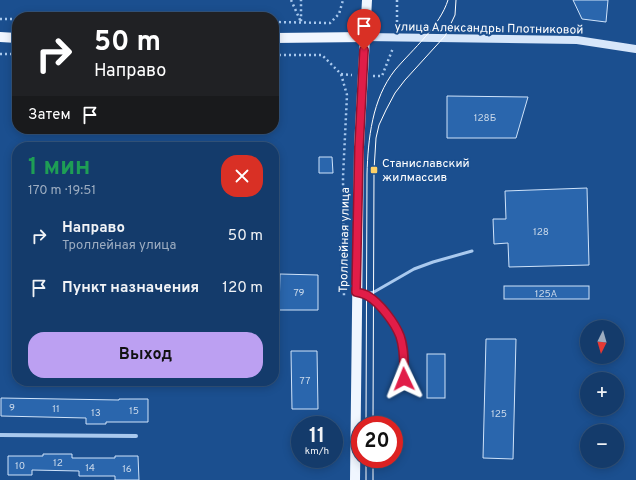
<!DOCTYPE html>
<html lang="ru">
<meta charset="utf-8">
<style>
:root{--surface:#143b6b;--page:#214673;--text:#f1f3f6;--muted:#9dadc1;--line:#33557e;--accent:#bca0f2}
body{margin:0;font-family:Overpass,sans-serif;background:var(--page);color:var(--text);height:100vh;display:flex;flex-direction:column;font-size:15px;white-space:nowrap}
*{box-sizing:border-box;margin:0}
p{font-size:13px;color:var(--muted)}
.icon{flex:none;width:22px;height:22px;fill:none;stroke:currentColor;stroke-width:2;stroke-linecap:round;stroke-linejoin:round}
.map{position:relative;flex:1;overflow:hidden}
.sheet{position:absolute;left:12px;top:142px;width:267px;height:244px;display:flex;flex-direction:column;background:var(--surface);border-radius:16px;box-shadow:0 2px 10px #0003,0 0 0 1px var(--line)}
.sheet>*{flex:none}
.top-card{position:absolute;left:12px;top:12px;width:267px;height:122px;border-radius:16px;box-shadow:0 2px 10px #0003,0 0 0 1px var(--line);background:#202124;color:#fff;overflow:hidden}
.needle{width:26px;rotate:185deg}
.buttons{position:absolute;left:580px;top:320px;display:grid;gap:8px}
.buttons a{display:grid;place-items:center;width:44px;height:44px;border-radius:50%;background:var(--surface);box-shadow:0 2px 10px #0003,0 0 0 1px var(--line);font-size:20px}
.speed{position:absolute;left:291px;top:416px;display:flex;gap:8px;font-size:20px;font-weight:700;text-align:center}
.speed>*{display:grid;place-content:center;width:52px;height:52px;border-radius:50%;background:var(--surface);box-shadow:0 2px 10px #0003,0 0 0 1px var(--line);line-height:1}
.speed small{font-size:10px;font-weight:400}
.speed .limit{border:6px solid #d22;background:#fff;color:#111}
.pin{position:absolute;display:grid;place-items:center;width:34px;height:34px;color:#fff;margin:-41px -17px;border-radius:50% 50% 50% 0;rotate:-45deg;box-shadow:0 0 4px #0007}
.pin .icon{rotate:45deg}
.me{position:absolute;width:44px;margin:-22px;rotate:358deg;stroke-linejoin:round;filter:drop-shadow(0 0 3px #0008)}
.turn{display:flex;align-items:center;gap:14px;height:84px;padding:0 16px;font-size:18px}
.turn .icon{width:52px;height:52px;stroke-width:2.5}
.turn b{display:block;font-size:28px;line-height:34px}
.then{display:flex;align-items:center;height:38px;padding:0 16px;background:#0003;gap:8px;font-size:15px}
.round{display:grid;place-items:center;flex:none;width:42px;height:42px;border-radius:16px;background:var(--page)}
.overview{display:flex;align-items:center;justify-content:space-between;height:68px;padding:0 16px}
h1{font-size:24px;font-weight:700;line-height:30px;color:#1e9e55}
.button{display:flex;gap:8px;margin-top:auto;padding:8px 16px}
.button a{flex:1;height:46px;border-radius:16px;background:var(--accent);color:#111;font-size:16px;font-weight:700;line-height:46px;text-align:center}
ul{padding:0;list-style:none}
li{display:flex;align-items:center;gap:12px;height:52px;padding:0 16px}
li div{flex:1}
li b{display:block;font-size:15px}
li em{font-style:normal}
.map>svg:first-child{display:block}
.building{fill:#2a66ad;stroke:#cfe3fa}
.lines{fill:none;stroke-linecap:round;stroke-linejoin:round}
.path{stroke:#a9c9ee;stroke-width:2.5;stroke-dasharray:2 3;stroke-linecap:butt}
.service{stroke:#a9c9ee;stroke-width:3}
.minor{stroke:#a9c9ee;stroke-width:4}
.secondary{stroke:#d6e6fa;stroke-width:8}
.primary{stroke:#f0f6ff;stroke-width:10}
.tram{stroke:#fff;stroke-width:1}
.route-casing{stroke:#92132f;stroke-width:10}
.route{stroke:#e11d48;stroke-width:7}
.poi-dot{fill:#ffd166;stroke:#1b4f8f;stroke-width:1.5}
.labels{text-anchor:middle;stroke-width:4;stroke-linejoin:round;paint-order:stroke}
.number-label{font-size:10px;fill:#cad9ea}
.street-label{font-size:12px;fill:#fff;stroke:#1b4f8f}
.poi-label{font-size:12px;fill:#fff;stroke:#1b4f8f;text-anchor:start}
</style>
<div class="map">
<svg width="636" height="480" viewBox="0 0 636 480">
<rect width="100%" height="100%" fill="#1b4f8f"/>
<g class="building">
<polygon points="573,0 608,0 606,22 582,19"/>
<polygon points="447,96 528,97 516,138 447,138"/>
<polygon points="319,157 332,157 333,173 319,173"/>
<polygon points="587,188 589,265 509,267 508,243 494,244 493,219 506,219 505,191"/>
<polygon points="280,274 318,275 318,310 279,310"/>
<rect x="504" y="286" width="85" height="13"/>
<polygon points="486,339 516,339 513,459 483,458"/>
<polygon points="291,351 317,351 318,409 292,409"/>
<rect x="427" y="354" width="18" height="44"/>
<polygon points="1,398 119,400 119,399 148,399 148,422 106,422 106,424 86,424 86,418 1,416"/>
<polygon points="43,454 72,454 72,458 115,458 115,456 138,456 139,480 115,480 115,476 79,476 79,471 32,470 32,475 8,475 8,456 43,456"/>
</g>
<g class="lines">
<g class="path">
<polyline points="291,0 301,22 301,0"/>
<polyline points="397,0 397,27"/>
<polyline points="0,19 17,19"/>
<polyline points="274,22 330,23 339,14 343,0"/>
<polyline points="0,54 17,54"/>
<polyline points="274,55 322,55 341,74 347,95 343,177 344,297"/>
<polyline points="341,74 352,75"/>
<polyline points="373,76 382,76 393,48"/>
</g>
<g class="service">
<path d="M358 293C364 294 368 295 373 298 383 306 398 327 401 339 404 352 404 366 404 379"/>
<polyline points="366,294 374,292 414,269 433,262 472,251"/>
</g>
<polyline class="minor" points="0,435 136,436"/>
<polyline class="secondary" points="365,37 577,40 636,49"/>
<g class="primary">
<polyline points="0,37 17,38"/>
<polyline points="274,38 365,37"/>
<polyline points="355,480 359,147 367,0"/>
</g>
<g class="tram">
<path d="M366 425 367 174C368 139 372 99 395 70 413 49 440 26 448 0"/>
<polyline points="373,425 374,170 376,138 379,125 386,110 395,93 405,80 445,36 455,15 456,0"/>
<polyline points="366,480 366,459"/>
<polyline points="373,480 373,459"/>
</g>
</g>
<g class="lines">
<defs>
<path id="route" d="M364 50 359 147 356 292C360 293 365 294 368 296 380 303 395 323 400 336 405 350 404 366 404 379"/>
</defs>
<use href="#route" class="route-casing"/>
<use href="#route" class="route"/>
</g>
<rect class="poi-dot" x="370" y="166" width="8" height="8" rx="2"/>
<g class="labels">
<g class="number-label">
<text x="485" y="121">128Б</text>
<text x="541" y="235">128</text>
<text x="299" y="296">79</text>
<text x="546" y="297">125А</text>
<text x="305" y="384">77</text>
<text x="12" y="411">9</text>
<text x="56" y="412">11</text>
<text x="134" y="414">15</text>
<text x="96" y="416">13</text>
<text x="499" y="417">125</text>
<text x="58" y="466">12</text>
<text x="20" y="469">10</text>
<text x="90" y="471">14</text>
<text x="127" y="472">16</text>
</g>
<g class="street-label">
<text transform="translate(489 28) rotate(1)" y="4">улица Александры Плотниковой</text>
<text transform="translate(344 240) rotate(-89)" y="4">Троллейная улица</text>
</g>
<g class="poi-label">
<text x="382" y="167">Станиславский<tspan x="382" dy="14">жилмассив</tspan></text>
</g>
</g>
</svg>
<div class="buttons">
<a><svg class="needle" viewBox="-14 -14 28 28"><path d="M0-13l5 13h-10z" fill="#e53935"/><path d="M0 13l5-13h-10z" fill="#9dadc1"/></svg></a>
<a>+</a>
<a>−</a>
</div>
<div class="speed"><div>11<small>km/h</small></div><div class="limit">20</div></div>
<div class="pin" style="left:364px;top:50px;background:#d93025"><svg class="icon" aria-label="arrive" viewBox="0 0 24 24"><path d="M6 21V4h12l-3 4 3 4H6"/></svg></div>
<svg class="me" style="left:404px;top:379px" viewBox="-20 -20 40 40"><path d="M0-17L14 15 0 8-14 15z" fill="#e11d48" stroke="#fff" stroke-width="4"/></svg>
<div class="top-card">
<div class="turn"><svg class="icon" aria-label="right" viewBox="0 0 24 24"><path d="M7 20v-9h11M14 6l5 5-5 5"/></svg><div><b>50 m</b>Направо</div></div>
<div class="then">Затем<svg class="icon" aria-label="arrive" viewBox="0 0 24 24"><path d="M6 21V4h12l-3 4 3 4H6"/></svg></div>
</div>
<section class="sheet">
<div class="overview"><div><h1>1 мин</h1><p>170 m · 19:51</p></div><a class="round" style="background:#d93025;color:#fff"><svg class="icon" aria-label="close" viewBox="0 0 24 24"><path d="M6 6l12 12M18 6L6 18"/></svg></a></div>
<ul>
<li><svg class="icon" aria-label="right" viewBox="0 0 24 24"><path d="M7 20v-9h11M14 6l5 5-5 5"/></svg><div><b>Направо</b><p>Троллейная улица</p></div><em>50 m</em></li>
<li><svg class="icon" aria-label="arrive" viewBox="0 0 24 24"><path d="M6 21V4h12l-3 4 3 4H6"/></svg><div><b>Пункт назначения</b></div><em>120 m</em></li>
</ul>
<div class="button"><a>Выход</a></div>
</section>
</div>
